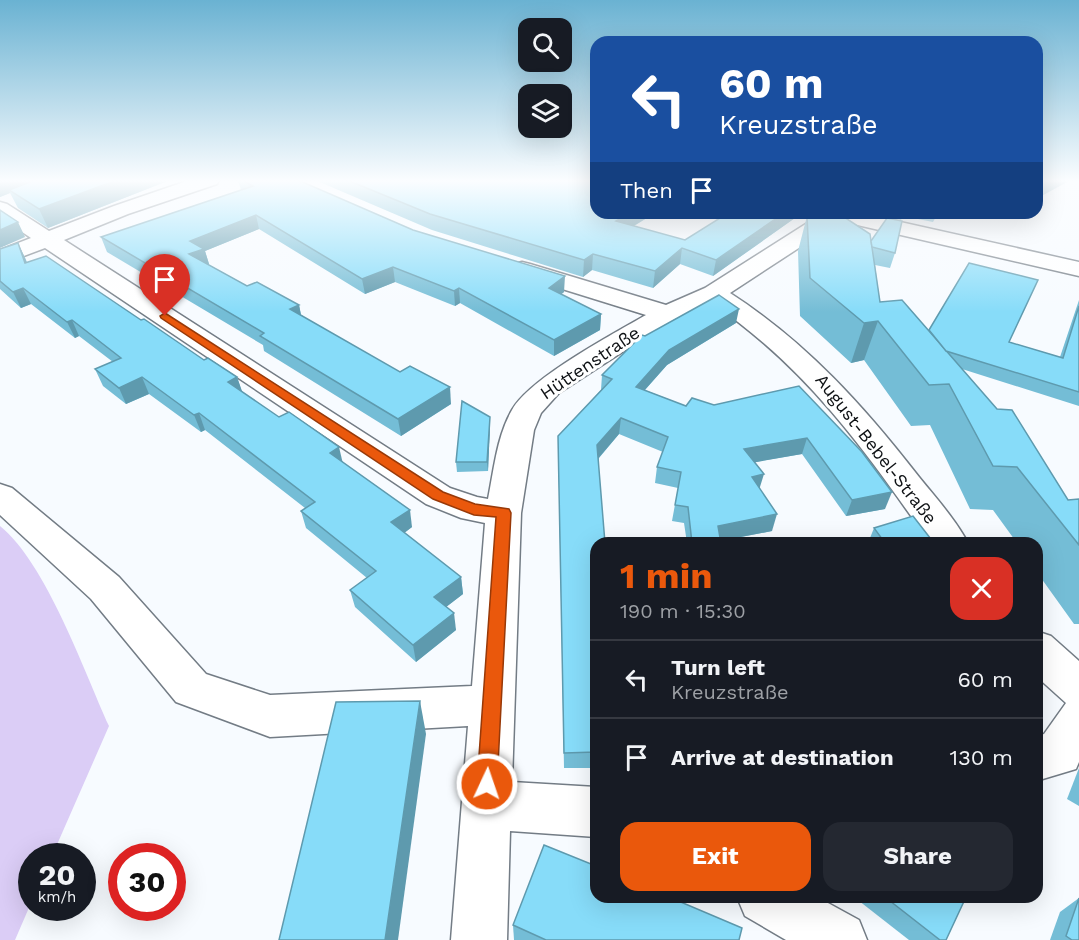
<!DOCTYPE html>
<meta charset="utf-8">
<style>
:root{--surface:#171b24;--page:#242831;--text:#f1f3f6;--muted:#9ea1a6;--line:#363941;--accent:#ea580c}
body{margin:0;font-family:"Work Sans",sans-serif;background:var(--page);color:var(--text);height:100vh;display:flex;flex-direction:column;font-size:22px;white-space:nowrap}
*{box-sizing:border-box;margin:0}
p{font-size:20px;color:var(--muted)}
.icon{flex:none;width:33px;height:33px;fill:none;stroke:currentColor;stroke-width:2;stroke-linecap:round;stroke-linejoin:round}
.map{position:relative;flex:1;overflow:hidden}
.drawer{position:absolute;left:590px;top:537px;width:453px;height:366px;display:flex;flex-direction:column;background:var(--surface);border-radius:18px;box-shadow:0 6px 24px #0002}
.drawer>*{flex:none}
.banner{position:absolute;left:590px;top:36px;width:453px;height:183px;border-radius:18px;box-shadow:0 6px 24px #0002;background:#1a4fa0;color:#fff;overflow:hidden}
.tools{position:absolute;left:518px;top:18px;display:grid;gap:12px}
.tools a{display:grid;place-items:center;width:54px;height:54px;border-radius:12px;background:var(--surface);box-shadow:0 6px 24px #0002;font-size:30px}
.speed{position:absolute;left:18px;top:843px;display:flex;gap:12px;font-size:30px;font-weight:700;text-align:center}
.speed>*{display:grid;place-content:center;width:78px;height:78px;border-radius:50%;background:var(--surface);box-shadow:0 6px 24px #0002;line-height:1}
.speed small{font-size:15px;font-weight:400}
.speed .limit{border:9px solid #d22;background:#fff;color:#111}
.pin{position:absolute;display:grid;place-items:center;width:51px;height:51px;color:#fff;margin:-62px -26px;border-radius:50% 50% 50% 0;rotate:-45deg;box-shadow:0 0 6px #0007}
.pin .icon{rotate:45deg}
.me{position:absolute;width:66px;margin:-33px;rotate:3deg;stroke-linejoin:round;filter:drop-shadow(0 0 4px #0008)}
.turn{display:flex;align-items:center;gap:21px;height:126px;padding:0 30px;font-size:27px}
.turn .icon{width:78px;height:78px;stroke-width:2.5}
.turn b{display:block;font-size:42px;line-height:51px}
.then{display:flex;align-items:center;height:57px;padding:0 30px;background:#0003;gap:12px;font-size:22px}
.round{display:grid;place-items:center;flex:none;width:63px;height:63px;border-radius:18px;background:var(--page)}
.overview{display:flex;align-items:center;justify-content:space-between;height:102px;padding:0 30px}
h1{font-size:36px;font-weight:700;line-height:45px;color:var(--accent)}
.primary-button{display:flex;gap:12px;margin-top:auto;padding:12px 30px}
.primary-button a{flex:1;height:69px;border-radius:18px;background:var(--accent);color:#fff;font-size:24px;font-weight:700;line-height:69px;text-align:center}
.primary-button a+a{background:var(--page);color:var(--text)}
ul{padding:0;list-style:none}
li{display:flex;align-items:center;gap:18px;height:78px;padding:0 30px;border-top:2px solid var(--line)}
li div{flex:1}
li b{display:block;font-size:22px}
li em{font-style:normal}
.map>svg:first-child{display:block}
.green{fill:#dbcdf6}
.lines{fill:none;stroke-linecap:round;stroke-linejoin:round}
.minor-casing{stroke:#737c85;stroke-width:3}
.minor{fill:#fff;fill-rule:evenodd}
.wall{fill:#74bdd6}
.shaded-wall{fill:#5e9aae}
.building{fill:#87dcf9;stroke:#5e9aae;stroke-width:1.5}
.route{fill:#ea580c;stroke:#983908;stroke-width:1.5}
.labels{text-anchor:middle;stroke-width:6;stroke-linejoin:round;paint-order:stroke}
.street-label{font-size:18px;fill:#0e1114;stroke:#fff}
</style>
<div class="map">
<svg width="1079" height="940" viewBox="0 0 1079 940">
<rect width="100%" height="100%" fill="#f7fbff"/>
<path class="green" d="M0 526C46 563 84 671 109 726L52 856H32L31 903 15 940H0Z"/>
<g class="lines">
<defs>
<g id="minor">
<path d="M190 180H219L217 184 128 214 64 240 450 488 477 497 488 499C494 469 497 436 512 410 530 378 613 334 646 315L514 274 510 269 514 264 522 262 530 264 666 305 705 288 823 213H860L1079 262V276L840 221 730 293C806 342 864 406 919 477 936 498 955 519 968 543H930C864 449 808 369 712 303L675 319 647 336 559 393 541 413 534 430 521 513 512 782 596 787V837L510 831 507 940H451L468 726 270 737 176 702 91 599 0 515V484L12 488 119 577 206 674 270 695 472 686 485 523 461 518 426 504 45 248 0 265V250L31 238 0 217V202L7 204 49 231 114 206Z"/>
<polygon points="1036,631 1051,636 1079,661 1079,762 1076,769 1036,781 1036,736 1044,734 1066,703 1036,676"/>
<polygon points="737,897 817,897 859,920 867,940 786,940 745,916"/>
</g>
</defs>
<use href="#minor" class="minor-casing"/>
<use href="#minor" class="minor"/>
</g>
<g class="wall">
<polygon points="0,180 170,180 48,228 18,208 10,193 0,197"/>
<polygon points="238,180 298,180 413,230 564,292 561,294 601,314 600,330 554,356 460,303 455,306 395,282 365,294 259,229 205,251 209,264 207,264 247,286 299,305 301,315 451,404 401,436 264,351 263,345 107,252 101,237 241,190"/>
<polygon points="315,180 596,180 596,213 655,213 634,226 685,240 722,217 708,213 802,213 713,276 680,264 653,288 592,270 583,277 432,230"/>
<polygon points="894,213 942,213 942,214 938,213 933,222 903,216 901,220 893,218"/>
<polygon points="807,216 871,241 895,253 890,268 875,265 880,302 929,330 1009,342 1060,357 1079,300 1079,406 962,369 1068,500 1079,499 1079,624 1074,624 1036,571 1036,543 1017,543 993,510 970,509 930,425 911,426 864,360 851,363 800,316 798,251"/>
<polygon points="18,243 27,262 141,320 204,360 237,377 242,392 343,462 412,527 404,533 461,577 463,594 446,607 456,630 416,662 355,607 350,590 367,578 306,528 301,511 305,508 205,430 201,432 149,394 126,404 103,386 95,369 113,362 79,336 75,338 31,304 21,308 0,289 0,249"/>
<polygon points="736,323 667,365 645,390 686,406 714,405 799,386 885,509 846,516 802,454 755,462 760,489 772,531 721,541 721,543 687,543 684,523 672,521 678,488 655,483 657,467 663,452 619,434 599,458 596,543 596,768 564,768 558,436 601,390 602,375 645,336"/>
<polygon points="490,417 490,426 488,471 457,472 456,462"/>
<polygon points="874,528 934,543 868,543"/>
<polygon points="1079,768 1079,806 1067,799"/>
<polygon points="854,897 966,897 946,940 909,940"/>
<polygon points="1079,898 1079,940 1050,940 1060,912"/>
<polygon points="513,925 739,940 514,940"/>
</g>
<g class="shaded-wall">
<polygon points="1,180 42,180 9,190 10,193 0,197 0,181"/>
<polygon points="117,180 170,180 48,228 39,209"/>
<polygon points="1043,180 1069,181 1036,199 1036,184"/>
<polygon points="630,213 655,213 615,237 616,221"/>
<polygon points="784,213 802,213 713,276 716,260"/>
<polygon points="256,215 259,229 205,251 209,264 194,269 189,254 190,241"/>
<polygon points="18,222 25,237 0,248 0,230"/>
<polygon points="18,243 25,258 32,278 25,263"/>
<polygon points="682,248 680,264 653,288 655,271"/>
<polygon points="593,254 592,270 583,277 584,260"/>
<polygon points="393,267 395,282 365,294 362,279"/>
<polygon points="565,276 564,292 549,304 549,288"/>
<polygon points="23,288 31,304 21,308 13,292"/>
<polygon points="459,288 460,303 455,306 454,291"/>
<polygon points="299,305 302,320 290,309"/>
<polygon points="739,309 736,323 667,365 634,402 636,387 669,350"/>
<polygon points="601,314 600,330 554,356 554,340"/>
<polygon points="72,320 79,336 75,338 67,322"/>
<polygon points="878,321 864,360 851,363 864,323"/>
<polygon points="142,377 149,394 126,404 119,388"/>
<polygon points="237,377 243,394 228,382"/>
<polygon points="450,387 451,404 401,436 398,419"/>
<polygon points="199,413 205,430 201,432 194,415"/>
<polygon points="490,417 490,426 488,471 487,462"/>
<polygon points="621,418 619,434 596,461 597,445"/>
<polygon points="807,438 802,454 740,465 744,449"/>
<polygon points="339,447 343,464 330,453"/>
<polygon points="764,474 759,490 752,477"/>
<polygon points="892,492 885,509 846,516 852,500"/>
<polygon points="410,510 412,527 395,540 391,522"/>
<polygon points="777,514 772,531 714,542 718,526"/>
<polygon points="461,577 463,594 437,614 434,597"/>
<polygon points="454,613 456,630 416,662 413,645"/>
<polygon points="420,701 426,734 398,940 385,940"/>
</g>
<g class="building">
<polygon points="35,180 117,180 39,209 9,190"/>
<polygon points="242,180 298,180 413,230 565,276 549,288 601,314 554,340 459,288 454,291 393,267 362,279 256,215 190,241 204,249 189,254 247,286 257,282 299,305 290,309 400,372 410,366 450,387 398,419 260,336 264,333 101,237 253,186"/>
<polygon points="347,180 596,180 596,213 630,213 616,221 685,240 728,213 784,213 716,260 682,248 655,271 593,254 584,260 430,214"/>
<polygon points="1036,180 1043,180 1036,184"/>
<polygon points="0,210 18,222 0,230"/>
<polygon points="811,213 838,213 870,234 880,302 902,300 997,409 1012,410 1068,500 1079,499 1079,545 1017,467 993,466 949,384 929,385 878,321 864,323 810,278 807,216"/>
<polygon points="887,218 902,221 895,253 872,247 871,241"/>
<polygon points="18,243 25,263 46,256 141,320 144,319 204,360 208,358 237,377 228,382 279,417 289,412 339,447 330,453 410,510 391,522 461,577 434,597 454,613 413,645 350,590 376,571 301,511 315,502 199,413 194,415 142,377 119,388 95,369 121,358 72,320 67,322 23,288 13,292 0,281 0,249"/>
<polygon points="969,263 1038,280 1009,342 1063,358 1079,306 1079,392 946,351 929,330"/>
<polygon points="719,295 739,309 669,350 636,387 686,406 692,398 714,405 799,386 862,452 892,492 852,500 807,438 744,449 764,474 752,477 777,514 718,526 721,543 692,543 688,507 675,505 681,472 657,467 668,437 621,418 597,445 605,543 596,543 596,752 564,753 558,436 612,379 602,375 642,335 645,336"/>
<polygon points="462,401 490,417 487,462 456,462"/>
<polygon points="913,516 934,543 885,543 874,528"/>
<polygon points="420,701 385,940 279,940 336,702"/>
<polygon points="544,845 596,866 596,897 669,897 742,928 739,940 546,940 513,925"/>
<polygon points="885,897 966,897 946,940 940,940"/>
<polygon points="1079,898 1079,940 1072,940 1066,936"/>
</g>
<linearGradient id="sky" x2="0" y2="1"><stop stop-color="#6ab2d2"/><stop offset="0.58" stop-color="#fbfdff"/><stop offset="1" stop-color="#fbfdff" stop-opacity="0"/></linearGradient>
<rect width="1079" height="312" fill="url(#sky)"/>
<polygon class="route" points="165,313 443,492 475,504 509,509 511,513 497,784 494,791 487,794 480,791 477,784 496,517 474,515 433,499 161,318 160,316"/>
<g class="labels">
<g class="street-label">
<text transform="translate(590 363) rotate(-34)" y="6">Hüttenstraße</text>
<text transform="translate(876 449) rotate(52)" y="6">August-Bebel-Straße</text>
</g>
</g>
</svg>
<div class="tools">
<a><svg class="icon" aria-label="search" viewBox="0 0 24 24"><circle cx="10" cy="10" r="6"/><path d="M15 15l6 6"/></svg></a>
<a><svg class="icon" aria-label="layers" viewBox="0 0 24 24"><path d="M12 4l9 5-9 5-9-5zM3 14l9 5 9-5"/></svg></a>
</div>
<div class="speed"><div>20<small>km/h</small></div><div class="limit">30</div></div>
<div class="pin" style="left:165px;top:316px;background:#d93025"><svg class="icon" aria-label="arrive" viewBox="0 0 24 24"><path d="M6 21V4h12l-3 4 3 4H6"/></svg></div>
<svg class="me" style="left:487px;top:784px" viewBox="-20 -20 40 40"><circle r="17" fill="#ea580c" stroke="#fff" stroke-width="3"/><path d="M0-11L8 9 0 5-8 9z" fill="#fff"/></svg>
<div class="banner">
<div class="turn"><svg class="icon" aria-label="left" viewBox="0 0 24 24"><path d="M17 20v-9H6M10 6l-5 5 5 5"/></svg><div><b>60 m</b>Kreuzstraße</div></div>
<div class="then">Then<svg class="icon" aria-label="arrive" viewBox="0 0 24 24"><path d="M6 21V4h12l-3 4 3 4H6"/></svg></div>
</div>
<section class="drawer">
<div class="overview"><div><h1>1 min</h1><p>190 m · 15:30</p></div><a class="round" style="background:#d93025;color:#fff"><svg class="icon" aria-label="close" viewBox="0 0 24 24"><path d="M6 6l12 12M18 6L6 18"/></svg></a></div>
<ul>
<li><svg class="icon" aria-label="left" viewBox="0 0 24 24"><path d="M17 20v-9H6M10 6l-5 5 5 5"/></svg><div><b>Turn left</b><p>Kreuzstraße</p></div><em>60 m</em></li>
<li><svg class="icon" aria-label="arrive" viewBox="0 0 24 24"><path d="M6 21V4h12l-3 4 3 4H6"/></svg><div><b>Arrive at destination</b></div><em>130 m</em></li>
</ul>
<div class="primary-button"><a>Exit</a><a>Share</a></div>
</section>
</div>
